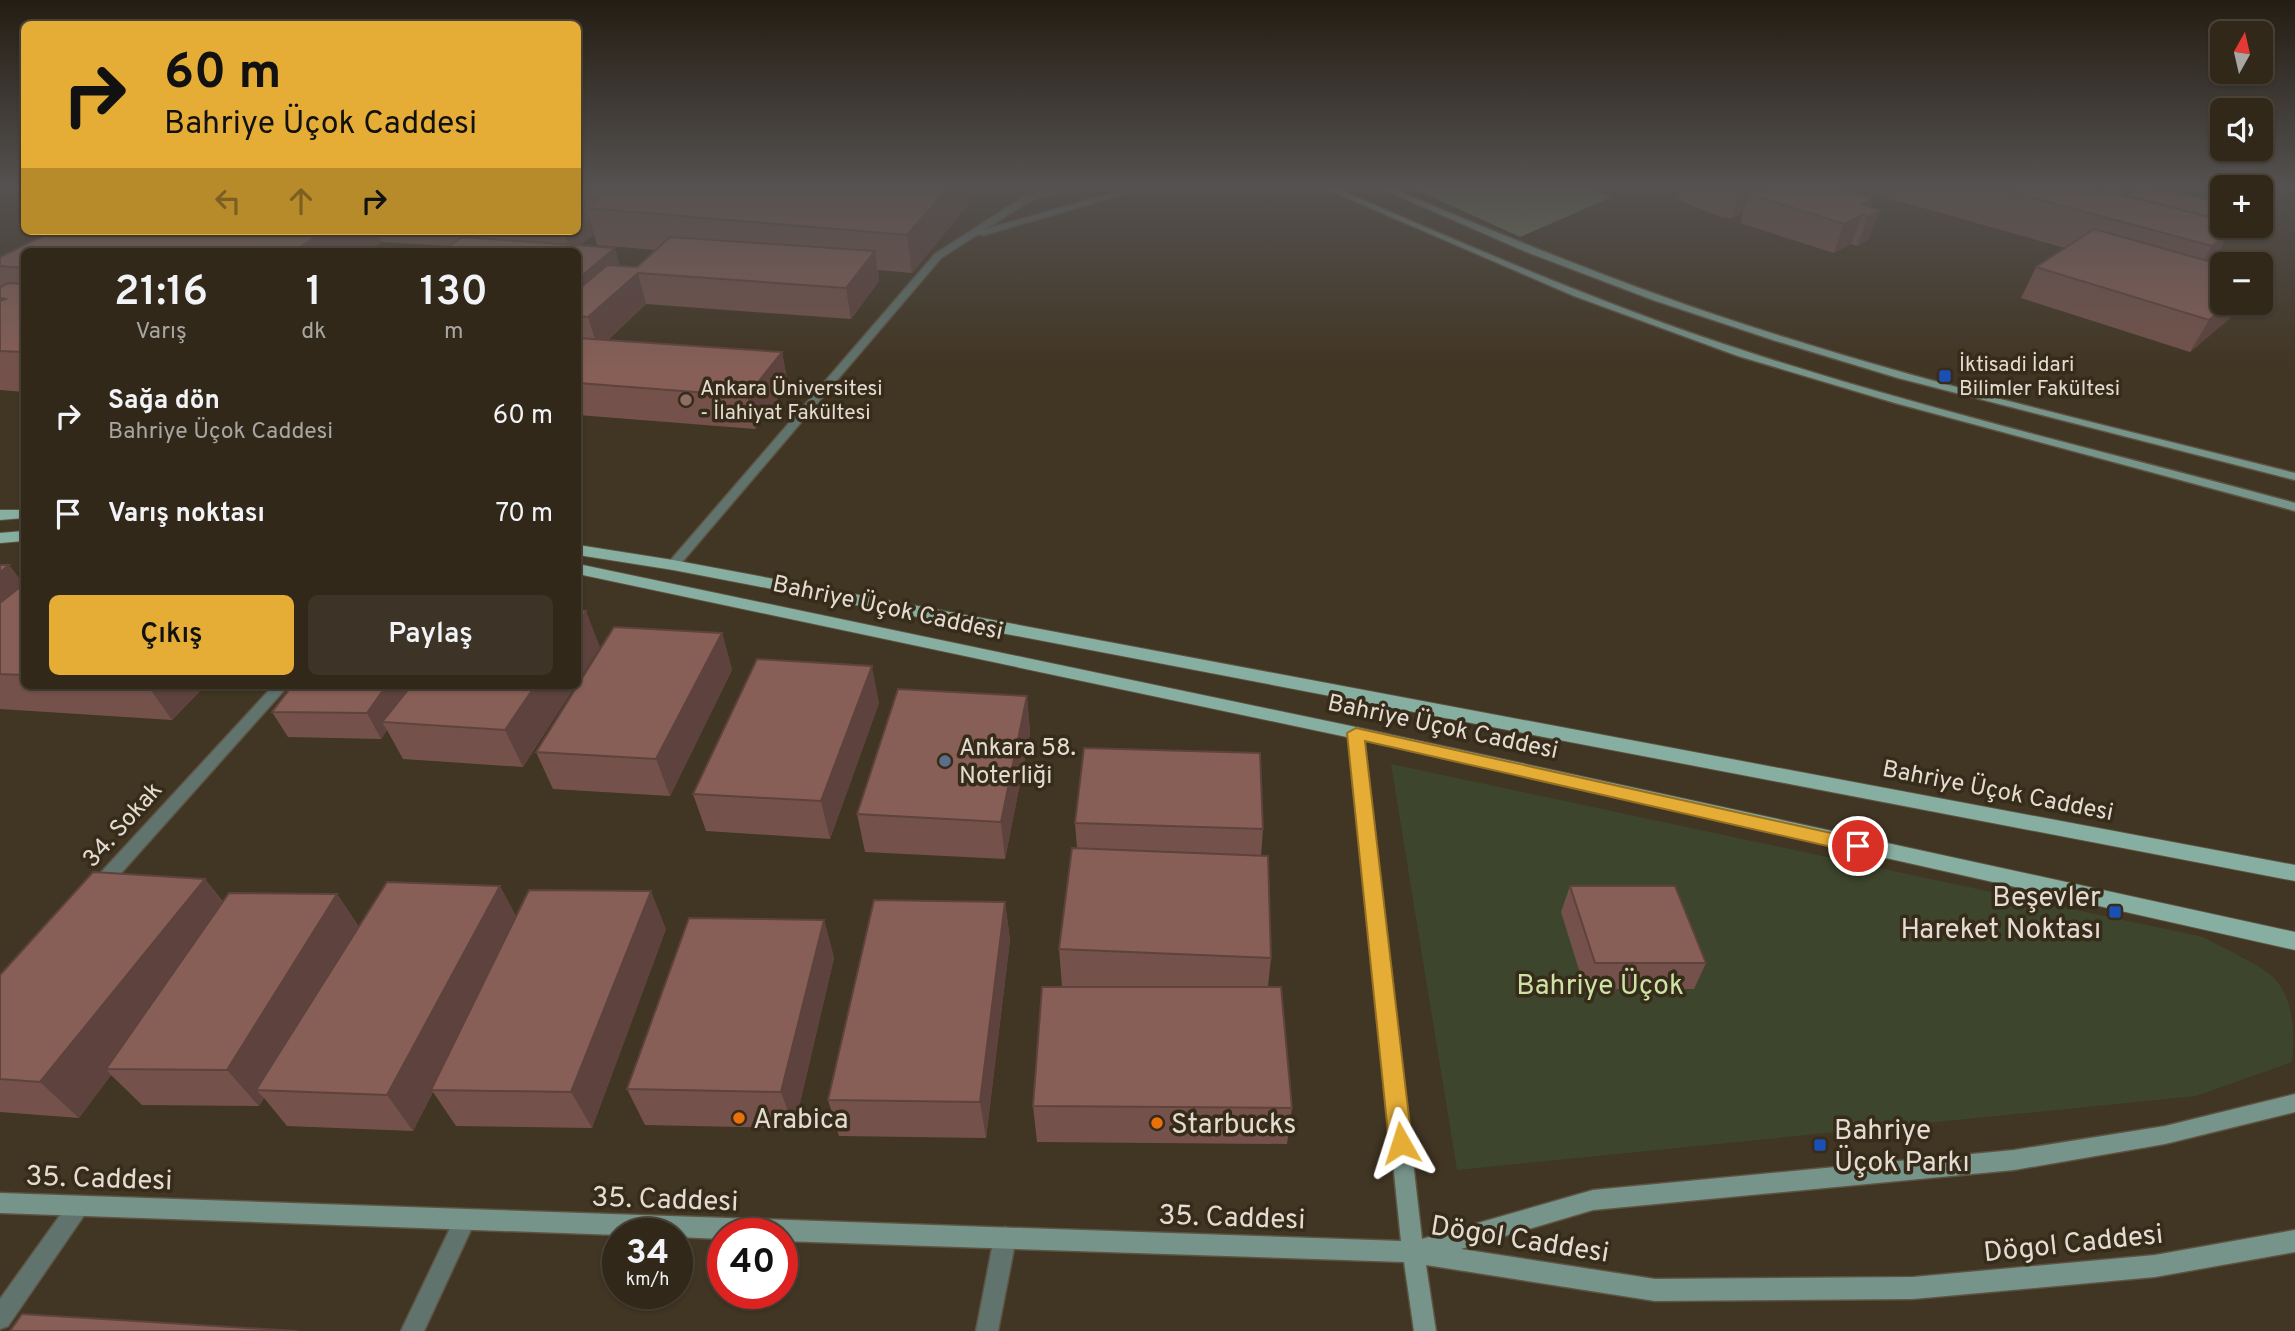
<!DOCTYPE html>
<html lang="tr">
<meta charset="utf-8">
<style>
:root{--surface:#31281a;--page:#3d3427;--text:#f1f3f6;--muted:#a8a6a2;--line:#4c4439;--accent:#e5ad35}
body{margin:0;font-family:Overpass,sans-serif;background:var(--page);color:var(--text);height:100vh;display:flex;flex-direction:column;font-size:26px;white-space:nowrap}
*{box-sizing:border-box;margin:0}
p{font-size:23px;color:var(--muted)}
.icon{flex:none;width:38px;height:38px;fill:none;stroke:currentColor;stroke-width:2;stroke-linecap:round;stroke-linejoin:round}
.map{position:relative;flex:1;overflow:hidden}
.sheet{position:absolute;left:21px;top:248px;width:560px;height:441px;display:flex;flex-direction:column;background:var(--surface);border-radius:10px;box-shadow:0 2px 5px #0004,0 0 0 2px var(--line)}
.sheet>*{flex:none}
.hud{position:absolute;left:21px;top:21px;width:560px;height:214px;border-radius:10px;box-shadow:0 2px 5px #0004,0 0 0 2px var(--line);background:#e5ad35;color:#111;overflow:hidden}
.needle{width:46px;rotate:8deg}
.fabs{position:absolute;left:2210px;top:21px;display:grid;gap:14px}
.fabs a{display:grid;place-items:center;width:63px;height:63px;border-radius:10px;background:var(--surface);box-shadow:0 2px 5px #0004,0 0 0 2px var(--line);font-size:35px}
.speed{position:absolute;left:602px;top:1218px;display:flex;gap:14px;font-size:35px;font-weight:700;text-align:center}
.speed>*{display:grid;place-content:center;width:91px;height:91px;border-radius:50%;background:var(--surface);box-shadow:0 2px 5px #0004,0 0 0 2px var(--line);line-height:1}
.speed small{font-size:18px;font-weight:400}
.speed .limit{border:10px solid #d22;background:#fff;color:#111}
.pin{position:absolute;display:grid;place-items:center;width:60px;height:60px;color:#fff;margin:-30px;border:4px solid #fff;border-radius:50%;box-shadow:0 2px 7px #0007}
.me{position:absolute;width:77px;margin:-38px;rotate:354deg;stroke-linejoin:round;filter:drop-shadow(0 0 5px #0008)}
.turn{display:flex;align-items:center;gap:24px;height:147px;padding:0 28px;font-size:32px}
.turn .icon{width:91px;height:91px;stroke-width:2.5}
.turn b{display:block;font-size:49px;line-height:60px}
.lanes{display:flex;align-items:center;height:66px;padding:0 28px;background:#0003;justify-content:center;gap:35px;direction:ltr}
.lanes .off{opacity:.35}
.eta{display:flex;justify-content:space-evenly;align-items:center;height:119px;text-align:center}
.eta b{font-size:42px;font-weight:600;line-height:49px}
.action{display:flex;gap:14px;margin-top:auto;padding:14px 28px}
.action a{flex:1;height:80px;border-radius:10px;background:var(--accent);color:#111;font-size:28px;font-weight:600;line-height:80px;text-align:center}
.action a+a{background:var(--page);color:var(--text)}
ul{padding:0;list-style:none}
li{display:flex;align-items:center;gap:21px;height:98px;padding:0 28px}
li div{flex:1}
li b{display:block;font-size:26px}
li em{font-style:normal}
.map>svg:first-child{display:block}
.green{fill:#3d462c}
.forest{fill:#6c7955}
.lines{fill:none;stroke-linecap:round;stroke-linejoin:round}
.street-casing{stroke:#5e5342;stroke-width:3}
.secondary-casing{stroke:#5e5342;stroke-width:3}
.primary-casing{stroke:#5e5342;stroke-width:2}
.street{fill:#60736d;fill-rule:evenodd}
.secondary{fill:#76948a;fill-rule:evenodd}
.primary{fill:#86aea1;fill-rule:evenodd}
.wall{fill:#74524b;fill-rule:evenodd}
.shaded-wall{fill:#5e423d}
.building{fill:#875f57;stroke:#5e423d;stroke-width:2}
.route{fill:#e5ad35;stroke:#957022;stroke-width:2}
.transit-dot{fill:#1a4fb4;stroke:#372b1a;stroke-width:2.5}
.education-dot{fill:#8d6e63;stroke:#372b1a;stroke-width:2.5}
.service-dot{fill:#5c6f8a;stroke:#372b1a;stroke-width:2.5}
.food-dot{fill:#e8710a;stroke:#372b1a;stroke-width:2.5}
.labels{text-anchor:middle;stroke-width:7;stroke-linejoin:round;paint-order:stroke}
.far-poi-label{font-size:21px;fill:#e4dcd2;stroke:#372b1a;text-anchor:start}
.street-label{font-size:24px;fill:#e4dcd2;stroke:#372b1a}
.poi-label{font-size:24px;fill:#e4dcd2;stroke:#372b1a;text-anchor:start}
.near-poi-label{font-size:28px;fill:#e4dcd2;stroke:#372b1a;text-anchor:start}
.near-park-label{font-size:28px;fill:#cde3a5;stroke:#372b1a}
.near-street-label{font-size:28px;fill:#e4dcd2;stroke:#372b1a}
</style>
<div class="map">
<svg width="2295" height="1331" viewBox="0 0 2295 1331">
<rect width="100%" height="100%" fill="#413523"/>
<path class="green" d="M1391 764 2203 937C2219 946 2265 967 2275 979 2294 1000 2295 1035 2292 1062L2196 1096 1457 1170Z"/>
<polygon class="forest" points="1406,185 1578,185 1612,197 1520,237"/>
<g class="lines">
<defs>
<g id="street">
<polygon points="1072,185 1086,185 1031,200 986,229 1142,185 1155,185 984,235 978,234 941,258 677,568 669,568 667,565 669,562 935,254 1025,196"/>
<polygon points="273,686 288,686 106,890 100,892 94,890 92,885 94,880"/>
<polygon points="78,1197 85,1200 88,1207 85,1214 8,1326 0,1329 0,1299 71,1200"/>
<polygon points="464,1211 471,1214 475,1221 424,1331 401,1331 457,1214"/>
<polygon points="1005,1227 1013,1230 1016,1238 998,1331 976,1331 994,1238 997,1230"/>
</g>
<g id="secondary">
<path d="M1317 185H1328C1465 244 1602 305 1745 351 1926 410 2112 453 2295 503V511L1895 403 1738 356 1574 296Z"/>
<path d="M1373 185H1384C1515 241 1647 295 1784 337 1952 390 2124 430 2295 473V480L1898 378 1776 341 1653 300 1524 251Z"/>
<polygon points="1356,728 1361,729 1363,733 1422,1239 1593,1190 2014,1150 2165,1126 2295,1094 2295,1112 2165,1144 2014,1170 1593,1210 1461,1249 1655,1279 1913,1277 2155,1255 2295,1230 2295,1252 2155,1277 1913,1299 1655,1301 1426,1265 1436,1331 1414,1331 1404,1262 782,1241 782,1234 723,1234 723,1239 677,1237 677,1234 618,1235 0,1213 0,1193 1401,1241 1349,733 1351,729"/>
</g>
<g id="primary">
<polygon points="0,510 24,510 24,518 0,520"/>
<polygon points="24,531 24,541 0,543 0,533"/>
<polygon points="578,545 673,560 2295,865 2295,881 673,570 578,555"/>
<polygon points="578,564 1356,727 2295,932 2295,950 1356,739 578,574"/>
</g>
</defs>
<use href="#street" class="street-casing"/>
<use href="#secondary" class="secondary-casing"/>
<use href="#primary" class="primary-casing"/>
<use href="#street" class="street"/>
<use href="#secondary" class="secondary"/>
<use href="#primary" class="primary"/>
</g>
<g class="wall">
<path d="M578 185 968 205 912 273 878 270 879 281 851 319 646 304 608 340 782 352 788 385 755 429 578 415V252L443 250 450 246 382 242 366 252H24V392L0 390V257L53 231H578ZM594 234 597 245 656 250 637 267 620 266 580 245Z"/>
<polygon points="1589,185 1618,185 1602,190"/>
<polygon points="1682,185 1831,185 1871,207 1880,210 1869,239 1857,246 1851,244 1834,253 1740,223 1743,212 1732,218 1721,217 1678,200"/>
<polygon points="1842,185 2146,185 2218,219 2213,227 2230,232 2212,262 2243,307 2190,352 2021,298 2036,267 2065,248"/>
<polygon points="2273,185 2295,185 2295,192 2272,187"/>
<polygon points="0,565 9,565 24,585 24,584 24,686 205,686 172,720 0,709"/>
<polygon points="722,633 732,670 670,796 553,789 536,752"/>
<polygon points="292,686 575,686 523,767 403,759 387,730 381,739 288,737 272,712"/>
<polygon points="1027,696 1030,733 1005,859 865,852 857,814"/>
<polygon points="879,703 830,839 706,831 693,794"/>
<polygon points="1075,823 1263,829 1261,856 1271,958 1268,987 1292,1108 1287,1144 1037,1142 1033,1106 1082,987 1062,986 1059,949 1077,848"/>
<polygon points="205,879 223,902 337,894 359,927 500,886 516,917 666,929 592,1128 456,1126 433,1092 413,1131 287,1126 264,1098 259,1106 142,1105 111,1075 79,1118 0,1112 0,975"/>
<polygon points="1570,886 1706,963 1694,989 1585,989 1561,912"/>
<polygon points="1005,902 1010,940 986,1138 839,1136 828,1100"/>
<polygon points="824,920 834,958 794,1128 645,1125 627,1089"/>
</g>
<g class="shaded-wall">
<polygon points="951,185 966,185 968,205 912,273 907,235"/>
<polygon points="1603,185 1618,185 1602,190"/>
<polygon points="1750,185 1802,185 1749,194 1743,212 1732,218 1740,190"/>
<polygon points="1875,198 1868,217 1862,215 1851,244 1834,253 1844,224 1862,205"/>
<polygon points="2222,203 2211,223 2204,218"/>
<polygon points="585,205 594,233 572,252 570,252 564,231 578,231 578,211"/>
<polygon points="1880,210 1869,239 1857,246 1868,217"/>
<polygon points="325,231 377,231 382,242 366,252 292,252"/>
<polygon points="2230,232 2208,270 2190,284 2212,246"/>
<polygon points="615,248 625,284 638,273 646,304 598,349 588,317 578,316 578,279"/>
<polygon points="875,251 879,281 851,319 846,288"/>
<polygon points="2230,303 2246,303 2243,307 2190,352 2209,320"/>
<polygon points="782,352 788,385 755,429 747,396"/>
<polygon points="9,565 24,586 0,632 0,572"/>
<polygon points="586,611 600,647 578,682 578,624"/>
<polygon points="722,633 732,670 670,796 656,759"/>
<polygon points="872,666 879,703 830,839 821,801"/>
<polygon points="148,686 205,686 172,720"/>
<polygon points="386,686 416,686 382,722 387,730 381,739 367,713"/>
<polygon points="535,686 575,686 523,767 505,730"/>
<polygon points="1027,696 1030,733 1005,859 1001,822"/>
<polygon points="205,879 233,917 106,1069 111,1075 79,1118 40,1082"/>
<polygon points="500,886 520,923 431,1090 433,1092 413,1131 387,1095"/>
<polygon points="651,891 666,929 592,1128 571,1092"/>
<polygon points="337,894 361,931 256,1090 264,1098 259,1106 227,1070"/>
<polygon points="1005,902 1010,940 986,1138 980,1102"/>
<polygon points="824,920 834,958 794,1128 781,1092"/>
</g>
<g class="building">
<polygon points="578,185 598,185 583,197 585,205 578,211"/>
<polygon points="598,185 951,185 907,235 586,208 600,198 583,197"/>
<polygon points="1719,185 1750,185 1740,190 1730,189"/>
<polygon points="1769,185 1831,185 1875,198 1862,205 1880,210 1868,217 1862,215 1844,224 1749,194"/>
<polygon points="1985,185 2084,185 2099,189 2106,185 2109,185 2129,190 2123,195 2218,219 2209,226 2230,232 2212,246"/>
<polygon points="2084,185 2106,185 2099,189"/>
<polygon points="2109,185 2146,185 2222,203 2206,216 2127,196 2129,190"/>
<polygon points="2094,229 2222,265 2222,303 2230,303 2209,320 2036,267"/>
<polygon points="53,231 325,231 292,252 24,252 24,268 0,266 0,257"/>
<polygon points="462,237 615,248 578,279 578,252 430,252 433,250 443,250"/>
<polygon points="670,237 875,251 846,288 638,273 588,317 578,316 578,290 607,265 637,267"/>
<polygon points="8,283 24,284 24,352 0,351 0,301 5,299 0,298 0,287"/>
<polygon points="578,338 782,352 747,396 578,383"/>
<polygon points="0,565 9,565 0,572"/>
<polygon points="24,584 24,675 0,674 0,603"/>
<polygon points="578,610 586,611 578,624"/>
<polygon points="614,627 722,633 656,759 536,752"/>
<polygon points="757,659 872,666 821,801 693,794"/>
<polygon points="292,686 386,686 367,713 272,712"/>
<polygon points="411,686 535,686 505,730 382,722"/>
<polygon points="898,689 1027,696 1001,822 857,814"/>
<polygon points="1084,748 1260,753 1263,829 1075,823"/>
<polygon points="1072,848 1268,856 1271,958 1059,949"/>
<polygon points="93,872 205,879 40,1082 0,1079 0,975"/>
<polygon points="387,882 500,886 387,1095 256,1090"/>
<polygon points="1570,886 1675,886 1706,963 1595,963"/>
<polygon points="529,890 651,891 571,1092 431,1090"/>
<polygon points="229,893 337,894 227,1070 106,1069"/>
<polygon points="874,900 1005,902 980,1102 828,1100"/>
<polygon points="689,918 824,920 781,1092 627,1089"/>
<polygon points="1042,987 1281,987 1292,1108 1033,1106"/>
<polygon points="22,1314 297,1331 10,1331"/>
</g>
<linearGradient id="sky" x2="0" y2="1"><stop stop-color="#241d13"/><stop offset="0.5" stop-color="#545150"/><stop offset="1" stop-color="#545150" stop-opacity="0"/></linearGradient>
<rect width="2295" height="371" fill="url(#sky)"/>
<polygon class="route" points="1356,728 1858,839 1865,841 1867,846 1865,851 1858,853 1365,741 1412,1143 1409,1151 1401,1154 1393,1151 1389,1143 1347,733"/>
<g class="transit-dot">
<rect x="1938" y="369" width="14" height="14" rx="3.5"/>
<rect x="2108" y="905" width="14" height="14" rx="3.5"/>
<rect x="1813" y="1138" width="14" height="14" rx="3.5"/>
</g>
<circle class="education-dot" cx="686" cy="400" r="7"/>
<circle class="service-dot" cx="945" cy="761" r="7"/>
<g class="food-dot">
<circle cx="739" cy="1118" r="7"/>
<circle cx="1157" cy="1123" r="7"/>
</g>
<g class="labels">
<g class="far-poi-label">
<text x="1959" y="371">İktisadi İdari<tspan x="1959" dy="24">Bilimler Fakültesi</tspan></text>
<text x="700" y="395">Ankara Üniversitesi<tspan x="700" dy="24">- İlahiyat Fakültesi</tspan></text>
</g>
<g class="street-label">
<text transform="translate(888 607) rotate(12)" y="8">Bahriye Üçok Caddesi</text>
<text transform="translate(1443 726) rotate(12)" y="8">Bahriye Üçok Caddesi</text>
<text transform="translate(1998 790) rotate(11)" y="8">Bahriye Üçok Caddesi</text>
<text transform="translate(122 824) rotate(-48)" y="8">34. Sokak</text>
</g>
<g class="poi-label">
<text x="959" y="755">Ankara 58.<tspan x="959" dy="28">Noterliği</tspan></text>
</g>
<g class="near-poi-label">
<text x="2101" y="906" text-anchor="end">Beşevler<tspan x="2101" dy="32">Hareket Noktası</tspan></text>
<text x="753" y="1128">Arabica</text>
<text x="1171" y="1133">Starbucks</text>
<text x="1834" y="1139">Bahriye<tspan x="1834" dy="32">Üçok Parkı</tspan></text>
</g>
<g class="near-park-label">
<text x="1600" y="994">Bahriye Üçok</text>
</g>
<g class="near-street-label">
<text transform="translate(99 1177) rotate(2)" y="10">35. Caddesi</text>
<text transform="translate(665 1198) rotate(2)" y="10">35. Caddesi</text>
<text transform="translate(1232 1216) rotate(2)" y="10">35. Caddesi</text>
<text transform="translate(1520 1238) rotate(9)" y="10">Dögol Caddesi</text>
<text transform="translate(2073 1242) rotate(-6)" y="10">Dögol Caddesi</text>
</g>
</g>
</svg>
<div class="fabs">
<a><svg class="needle" viewBox="-14 -14 28 28"><path d="M0-13l5 13h-10z" fill="#e53935"/><path d="M0 13l5-13h-10z" fill="#a8a6a2"/></svg></a>
<a><svg class="icon" aria-label="sound" viewBox="0 0 24 24"><path d="M4 9h4l5-4v14l-5-4H4zM17 9q2 3 0 6"/></svg></a>
<a>+</a>
<a>−</a>
</div>
<div class="speed"><div>34<small>km/h</small></div><div class="limit">40</div></div>
<div class="pin" style="left:1858px;top:846px;background:#d93025"><svg class="icon" aria-label="arrive" viewBox="0 0 24 24"><path d="M6 21V4h12l-3 4 3 4H6"/></svg></div>
<svg class="me" style="left:1401px;top:1143px" viewBox="-20 -20 40 40"><path d="M0-17L14 15 0 8-14 15z" fill="#e5ad35" stroke="#fff" stroke-width="4"/></svg>
<div class="hud">
<div class="turn"><svg class="icon" aria-label="right" viewBox="0 0 24 24"><path d="M7 20v-9h11M14 6l5 5-5 5"/></svg><div><b>60 m</b>Bahriye Üçok Caddesi</div></div>
<div class="lanes"><svg class="icon off" aria-label="left" viewBox="0 0 24 24"><path d="M17 20v-9H6M10 6l-5 5 5 5"/></svg><svg class="icon off" aria-label="ahead" viewBox="0 0 24 24"><path d="M12 20V5M6 11l6-6 6 6"/></svg><svg class="icon" aria-label="right" viewBox="0 0 24 24"><path d="M7 20v-9h11M14 6l5 5-5 5"/></svg></div>
</div>
<section class="sheet">
<div class="eta">
<div><b>21:16</b><p>Varış</p></div>
<div><b>1</b><p>dk</p></div>
<div><b>130</b><p>m</p></div>
</div>
<ul>
<li><svg class="icon" aria-label="right" viewBox="0 0 24 24"><path d="M7 20v-9h11M14 6l5 5-5 5"/></svg><div><b>Sağa dön</b><p>Bahriye Üçok Caddesi</p></div><em>60 m</em></li>
<li><svg class="icon" aria-label="arrive" viewBox="0 0 24 24"><path d="M6 21V4h12l-3 4 3 4H6"/></svg><div><b>Varış noktası</b></div><em>70 m</em></li>
</ul>
<div class="action"><a>Çıkış</a><a>Paylaş</a></div>
</section>
</div>
